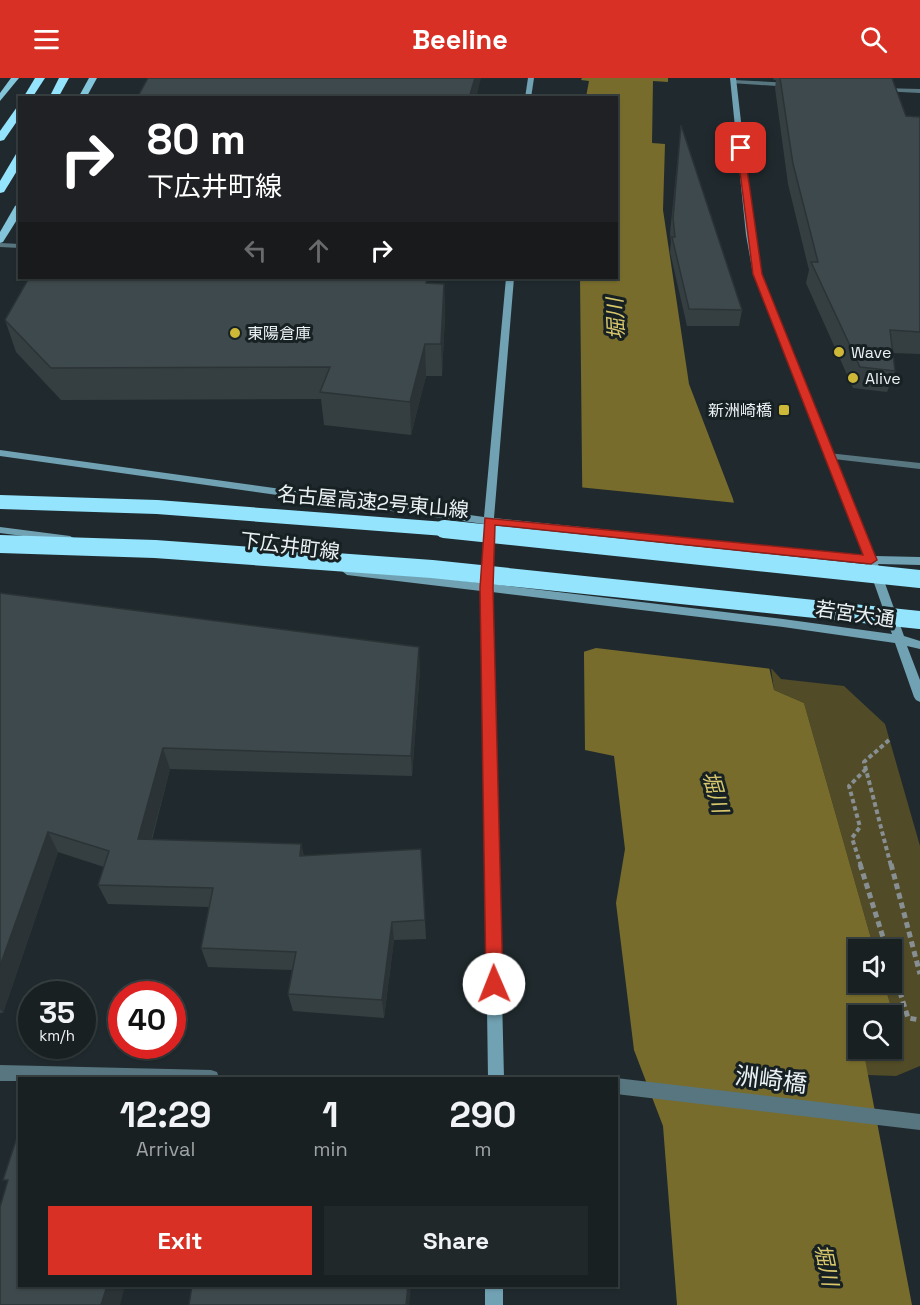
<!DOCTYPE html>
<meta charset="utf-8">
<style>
:root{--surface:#182022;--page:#21282a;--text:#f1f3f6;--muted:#9fa3a5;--line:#363e40;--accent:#d93025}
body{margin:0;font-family:"Space Grotesk","Noto Sans JP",sans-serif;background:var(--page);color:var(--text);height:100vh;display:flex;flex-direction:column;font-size:22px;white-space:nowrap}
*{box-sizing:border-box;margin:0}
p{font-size:20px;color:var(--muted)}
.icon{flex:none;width:33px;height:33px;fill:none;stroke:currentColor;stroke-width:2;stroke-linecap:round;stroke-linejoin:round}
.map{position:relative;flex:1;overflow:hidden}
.details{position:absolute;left:18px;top:999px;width:600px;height:210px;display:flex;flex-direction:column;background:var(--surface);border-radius:0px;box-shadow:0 2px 4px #0004,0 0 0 2px var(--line)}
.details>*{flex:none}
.top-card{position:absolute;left:18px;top:18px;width:600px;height:183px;border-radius:0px;box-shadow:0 2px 4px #0004,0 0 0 2px var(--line);background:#202124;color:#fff;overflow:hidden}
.controls{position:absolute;left:848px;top:861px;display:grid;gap:12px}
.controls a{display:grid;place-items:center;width:54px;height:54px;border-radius:0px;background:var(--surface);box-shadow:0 2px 4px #0004,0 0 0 2px var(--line);font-size:30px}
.speed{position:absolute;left:18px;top:903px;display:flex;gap:12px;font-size:30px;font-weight:700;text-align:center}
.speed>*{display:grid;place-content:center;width:78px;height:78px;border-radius:50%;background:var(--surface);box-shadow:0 2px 4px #0004,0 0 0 2px var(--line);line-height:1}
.speed small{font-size:15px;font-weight:400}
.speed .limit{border:9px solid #d22;background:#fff;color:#111}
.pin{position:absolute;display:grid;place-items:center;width:51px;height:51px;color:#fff;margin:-26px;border-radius:12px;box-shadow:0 3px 9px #0006}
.me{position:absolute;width:66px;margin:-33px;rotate:359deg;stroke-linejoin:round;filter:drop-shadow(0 0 4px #0008)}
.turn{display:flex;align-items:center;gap:21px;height:126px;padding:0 30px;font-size:27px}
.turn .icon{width:78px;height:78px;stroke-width:2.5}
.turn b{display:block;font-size:42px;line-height:51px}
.lanes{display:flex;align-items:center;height:57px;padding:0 30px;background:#0003;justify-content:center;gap:30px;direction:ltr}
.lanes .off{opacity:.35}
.eta{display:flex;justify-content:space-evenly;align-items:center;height:102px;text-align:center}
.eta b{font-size:36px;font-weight:600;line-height:42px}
.primary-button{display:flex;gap:12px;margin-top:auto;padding:12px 30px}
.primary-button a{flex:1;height:69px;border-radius:0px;background:var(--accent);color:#fff;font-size:24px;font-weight:600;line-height:69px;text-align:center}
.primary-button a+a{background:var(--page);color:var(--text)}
header{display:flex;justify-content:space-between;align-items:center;height:78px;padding:0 30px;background:var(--accent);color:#fff;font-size:27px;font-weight:600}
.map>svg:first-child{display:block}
.green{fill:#514b27}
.water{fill:#776c2c}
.pier{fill:#202a2e}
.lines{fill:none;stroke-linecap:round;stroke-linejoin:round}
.path-far1{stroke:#878f92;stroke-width:4;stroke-dasharray:4.5 3;stroke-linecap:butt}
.path{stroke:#878f92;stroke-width:5;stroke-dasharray:6 4;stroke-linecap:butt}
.street{fill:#587680;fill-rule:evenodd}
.secondary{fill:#71a2b3;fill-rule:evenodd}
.primary{fill:#83c5da;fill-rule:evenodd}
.highway{fill:#94e4fd;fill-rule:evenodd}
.highway-bridge-far1{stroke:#94e4fd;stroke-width:14}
.highway-bridge{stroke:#94e4fd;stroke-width:18}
.wall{fill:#353f42}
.shaded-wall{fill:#2b3336}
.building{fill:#3e494d;stroke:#2b3336;stroke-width:1.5}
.route{fill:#d93025;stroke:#8d1f18;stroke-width:1.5}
.poi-dot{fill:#ceb837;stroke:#172124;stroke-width:2}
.labels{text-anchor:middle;stroke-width:6;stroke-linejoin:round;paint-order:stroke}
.far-poi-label{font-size:16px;fill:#ecf2f4;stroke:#172124;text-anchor:start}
.street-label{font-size:20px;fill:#ecf2f4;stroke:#172124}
.water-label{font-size:21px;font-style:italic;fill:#d8c76b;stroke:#172124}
.near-street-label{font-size:24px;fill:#ecf2f4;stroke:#172124}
</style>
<header><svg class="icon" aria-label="menu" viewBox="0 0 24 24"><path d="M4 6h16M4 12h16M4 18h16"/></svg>Beeline<svg class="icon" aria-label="search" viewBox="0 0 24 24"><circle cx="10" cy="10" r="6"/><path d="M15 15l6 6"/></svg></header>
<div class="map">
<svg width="920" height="1227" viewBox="0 0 920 1227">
<rect width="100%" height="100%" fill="#202a2e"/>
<polygon class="green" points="771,590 781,601 844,608 885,646 920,768 920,988 896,998 867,997 862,971 891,970 891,950 896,946 884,905 891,904 891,872 874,871 804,625 774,612"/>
<polygon class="water" points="582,0 668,0 668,4 653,3 652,65 665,66 663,132 689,306 733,421 774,612 804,625 874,871 858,872 858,904 884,905 896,946 891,950 891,938 858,938 858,970 863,971 912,1227 677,1227 663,1048 634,972 616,825 625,771 614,678 585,672 580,200 616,200 616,20 586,19 589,3 581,2"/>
<polygon class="pier" points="578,409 737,425 772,591 596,570 580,575"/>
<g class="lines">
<g class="path-far1">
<polyline points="889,662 864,684 891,788"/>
<polyline points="861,788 852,760 860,749 849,708 866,691"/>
</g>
<g class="path">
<polyline points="860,786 887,872"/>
<polyline points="891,786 920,896"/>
<polyline points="891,885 908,940 920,942"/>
</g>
<g class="street">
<polygon points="733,2 792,5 795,7 792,9 731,5"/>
<polygon points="879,10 920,11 920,15 881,13"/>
<polygon points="0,165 20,166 20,170 0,169"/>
<polygon points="828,375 920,385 920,391 825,380 825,376"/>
<polygon points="0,987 211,992 217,994 219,1000 20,1000 20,1003 0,1003"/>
<polygon points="615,1000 616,1000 920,1036 920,1052 616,1016"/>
</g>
<g class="secondary">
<polygon points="528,0 534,0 531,20 525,20"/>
<path d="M730 0H736L754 157 761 196 875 478 920 479V487L878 486 904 558 920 563V571L907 568 920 602V624L916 622 914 619 895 565 783 549 492 514 504 1000H488L481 513 347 497 342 493 347 489 481 505 484 446 0 378V372L484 439 506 200H514L494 440 864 478 753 196 746 157ZM494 447 867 485 892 556 783 541 492 506Z"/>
<polygon points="0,449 70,458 75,461 70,464 0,455"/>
<rect x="485" y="1208" width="18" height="19"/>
</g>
<g class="primary">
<polygon points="11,0 19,0 0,23 0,15"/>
<polygon points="89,0 97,0 86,20 78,20"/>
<polygon points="20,125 20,137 3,164 0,165 0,154 15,128"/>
</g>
<g class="highway">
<polygon points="35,0 45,0 32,20 23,20"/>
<polygon points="59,0 69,0 58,20 49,20"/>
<polygon points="20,28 20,39 4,62 0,63 0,53 17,29"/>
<polygon points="20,75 20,88 4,114 0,115 0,103 16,76"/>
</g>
<polyline class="highway-bridge-far1" points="0,424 157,429 458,452"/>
<g class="highway-bridge">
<polyline points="444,451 920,501"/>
<polyline points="0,466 155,471 432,491 920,542"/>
</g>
</g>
<g class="wall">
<polygon points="773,0 892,0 906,38 920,39 920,276 893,275 895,293 887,314 853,310 806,205 809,192 788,106 775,10 776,2 774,2"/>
<polygon points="681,47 742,232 739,248 687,248 670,174 671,164 670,155"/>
<polygon points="428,205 444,206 445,237 442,298 426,298 411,357 324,347 321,321 61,322 16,274 5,242"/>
<polygon points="0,515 420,591 412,698 170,691 152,762 301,766 304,778 421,771 426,861 394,862 384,940 293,933 288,916 292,892 208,889 201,870 209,829 108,826 98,807 104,789 58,774 3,935 0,935"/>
</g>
<g class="shaded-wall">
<polygon points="475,0 481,0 476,20 469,20"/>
<polygon points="444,206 445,237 442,298 441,266"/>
<polygon points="425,266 426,298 411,357 410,324"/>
<polygon points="419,569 420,591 412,698 411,678"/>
<polygon points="163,670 170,691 146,781 138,761"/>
<polygon points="48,754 58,774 3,935 0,931 0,888"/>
<polygon points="301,766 305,786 300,778"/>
<polygon points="392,844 394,862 384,940 382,922"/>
<polygon points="107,1208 125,1208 120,1227 101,1227"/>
<polygon points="408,1208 411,1208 409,1227 406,1227"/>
</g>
<g class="building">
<polygon points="148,0 475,0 469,20 137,20"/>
<polygon points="780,0 892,0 906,38 920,39 920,254 890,252 895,293 860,289 811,184 818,184 793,86"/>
<polygon points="681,47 742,232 689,231 672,159 675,159 673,140"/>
<polygon points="29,200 427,200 426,205 444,206 441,266 425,266 410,324 320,314 330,289 51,290 5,242"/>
<polygon points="0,515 419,569 411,678 163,670 138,761 301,766 300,778 421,771 425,842 392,844 382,922 288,916 296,874 201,870 213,810 98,807 109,773 48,754 0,888"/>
<polygon points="20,1050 20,1208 107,1208 101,1227 0,1227 0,1129 8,1102 3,1102"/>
<polygon points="192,1208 408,1208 406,1227 189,1227"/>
</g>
<polygon class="route" points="741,68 744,70 762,196 877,482 871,486 495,447 493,510 503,906 500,912 494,914 488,912 486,906 480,510 485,440 863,477 753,196 737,70"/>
<g class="poi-dot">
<circle cx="235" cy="255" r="6"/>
<circle cx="839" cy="274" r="6"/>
<circle cx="853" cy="300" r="6"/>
<rect x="778" y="326" width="12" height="12" rx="3"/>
</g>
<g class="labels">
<g class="far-poi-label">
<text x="247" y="261">東陽倉庫</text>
<text x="851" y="280">Wave</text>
<text x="865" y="306">Alive</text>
<text x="772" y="338" text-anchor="end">新洲崎橋</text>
</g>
<g class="street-label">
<text transform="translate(373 424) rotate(5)" y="7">名古屋高速2号東山線</text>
<text transform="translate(290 468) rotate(7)" y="7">下広井町線</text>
<text transform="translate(855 536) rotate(8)" y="7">若宮大通</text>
</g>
<g class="water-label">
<text transform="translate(616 241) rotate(-93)" y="7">堀川</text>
<text transform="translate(715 714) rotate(74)" y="7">堀川</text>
<text transform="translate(826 1187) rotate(78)" y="7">堀川</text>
</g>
<g class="near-street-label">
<text transform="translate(771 1002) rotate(7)" y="8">洲崎橋</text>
</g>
</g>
</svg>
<div class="controls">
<a><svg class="icon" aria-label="sound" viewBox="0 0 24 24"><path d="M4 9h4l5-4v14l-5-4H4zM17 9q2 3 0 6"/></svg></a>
<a><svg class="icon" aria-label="search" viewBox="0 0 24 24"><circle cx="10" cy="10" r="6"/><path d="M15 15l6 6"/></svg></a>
</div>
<div class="speed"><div>35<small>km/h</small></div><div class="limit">40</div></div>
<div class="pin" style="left:741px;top:70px;background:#d93025"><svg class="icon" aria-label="arrive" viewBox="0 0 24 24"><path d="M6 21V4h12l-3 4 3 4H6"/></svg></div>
<svg class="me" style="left:494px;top:906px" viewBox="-20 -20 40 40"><circle r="19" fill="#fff"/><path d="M0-13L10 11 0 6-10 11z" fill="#d93025"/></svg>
<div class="top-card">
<div class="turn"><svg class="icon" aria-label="right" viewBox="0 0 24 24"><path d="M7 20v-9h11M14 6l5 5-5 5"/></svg><div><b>80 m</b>下広井町線</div></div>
<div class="lanes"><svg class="icon off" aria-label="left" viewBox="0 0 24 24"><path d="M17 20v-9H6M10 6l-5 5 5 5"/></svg><svg class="icon off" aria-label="ahead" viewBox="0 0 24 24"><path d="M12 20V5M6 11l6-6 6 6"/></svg><svg class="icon" aria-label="right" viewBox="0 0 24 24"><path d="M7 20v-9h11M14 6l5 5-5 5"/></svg></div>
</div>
<section class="details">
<div class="eta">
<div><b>12:29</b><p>Arrival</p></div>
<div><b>1</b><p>min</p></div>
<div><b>290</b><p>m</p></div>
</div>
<div class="primary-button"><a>Exit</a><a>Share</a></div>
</section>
</div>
